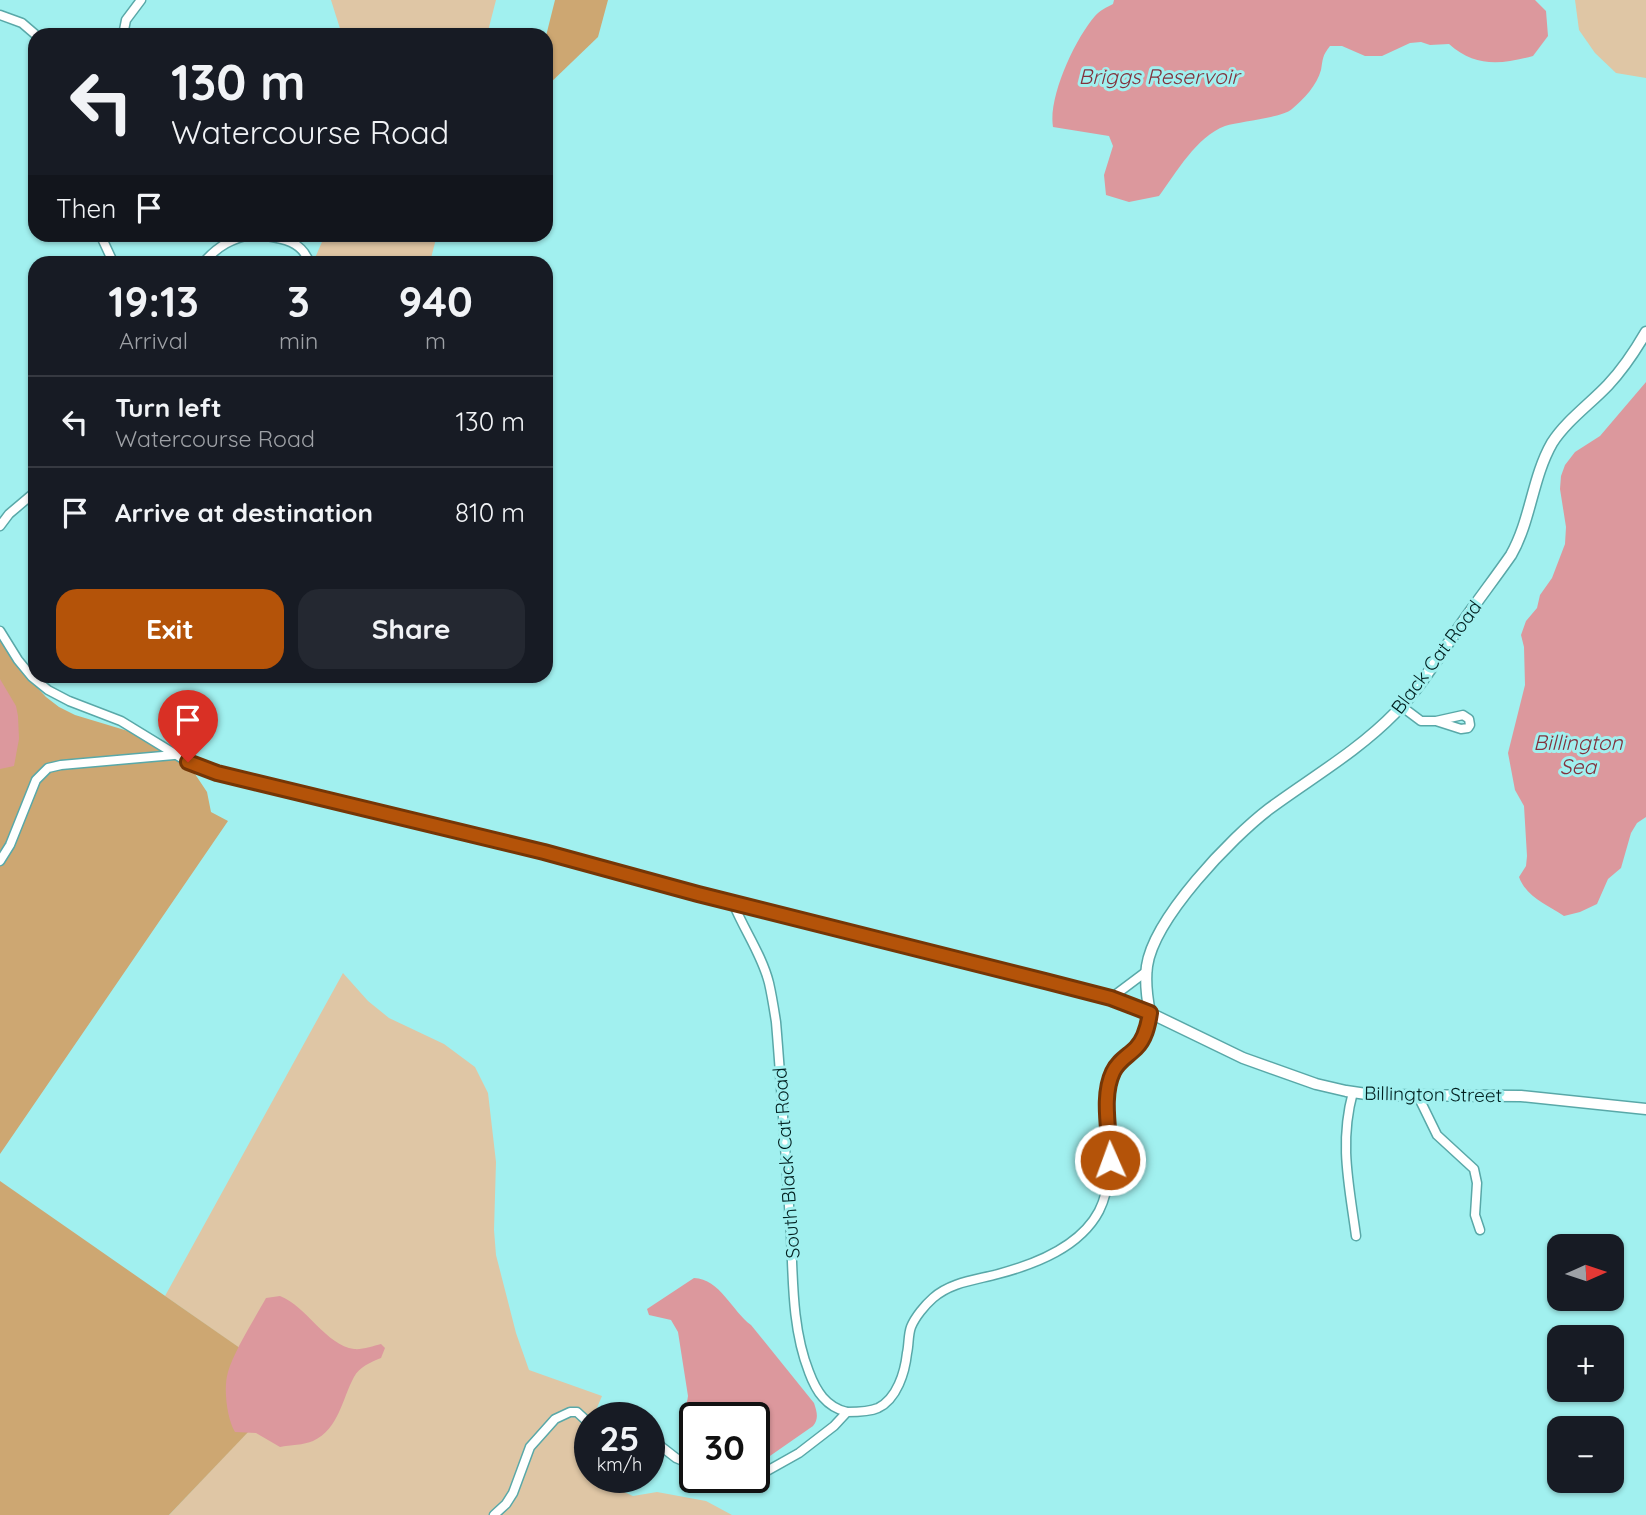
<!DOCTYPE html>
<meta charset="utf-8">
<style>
:root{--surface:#171b24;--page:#242831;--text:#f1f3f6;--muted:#9ea1a6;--line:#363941;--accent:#b45309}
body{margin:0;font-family:Quicksand,sans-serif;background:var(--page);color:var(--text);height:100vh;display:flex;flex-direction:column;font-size:26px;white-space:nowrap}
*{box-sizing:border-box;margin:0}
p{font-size:23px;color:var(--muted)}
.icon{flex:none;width:38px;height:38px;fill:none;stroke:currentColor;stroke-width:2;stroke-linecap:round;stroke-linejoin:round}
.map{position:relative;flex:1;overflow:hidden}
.side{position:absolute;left:28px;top:256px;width:525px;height:427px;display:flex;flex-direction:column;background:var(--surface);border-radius:21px;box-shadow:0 2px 5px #0004}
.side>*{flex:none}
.banner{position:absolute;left:28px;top:28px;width:525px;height:214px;border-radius:21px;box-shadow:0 2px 5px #0004;background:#171b24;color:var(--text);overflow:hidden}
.needle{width:46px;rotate:87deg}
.buttons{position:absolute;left:1547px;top:1234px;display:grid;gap:14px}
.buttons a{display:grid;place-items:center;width:77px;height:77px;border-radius:14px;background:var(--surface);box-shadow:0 2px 5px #0004;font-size:35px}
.speed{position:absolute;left:574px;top:1402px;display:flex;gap:14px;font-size:35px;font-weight:700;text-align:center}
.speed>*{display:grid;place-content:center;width:91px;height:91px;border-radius:50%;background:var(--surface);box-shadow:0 2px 5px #0004;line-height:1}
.speed small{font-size:18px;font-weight:400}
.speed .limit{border:4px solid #111;border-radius:10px;background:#fff;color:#111}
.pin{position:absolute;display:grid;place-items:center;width:60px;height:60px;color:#fff;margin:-72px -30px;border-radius:50% 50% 50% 0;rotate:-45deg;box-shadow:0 0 7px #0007}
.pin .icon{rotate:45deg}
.me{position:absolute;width:77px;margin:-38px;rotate:358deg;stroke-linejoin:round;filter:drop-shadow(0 0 5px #0008)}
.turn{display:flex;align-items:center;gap:24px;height:147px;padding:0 28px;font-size:32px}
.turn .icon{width:91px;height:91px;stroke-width:2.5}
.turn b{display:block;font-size:49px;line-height:60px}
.then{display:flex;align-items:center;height:66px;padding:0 28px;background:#0003;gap:14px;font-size:26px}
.eta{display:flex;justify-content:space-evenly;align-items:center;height:119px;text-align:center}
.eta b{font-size:42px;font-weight:800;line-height:49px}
.cta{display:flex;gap:14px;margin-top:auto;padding:14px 28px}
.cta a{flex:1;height:80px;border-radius:21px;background:var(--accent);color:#fff;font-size:28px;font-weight:800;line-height:80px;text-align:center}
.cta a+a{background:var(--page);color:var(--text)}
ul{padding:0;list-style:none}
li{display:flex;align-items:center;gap:21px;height:91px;padding:0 28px;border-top:2px solid var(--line)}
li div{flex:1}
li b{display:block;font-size:26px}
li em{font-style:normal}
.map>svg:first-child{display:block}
.green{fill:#dfc6a5}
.forest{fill:#cda772}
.water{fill:#dc989d}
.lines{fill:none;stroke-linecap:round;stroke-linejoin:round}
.minor-casing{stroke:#59a8a8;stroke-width:11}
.tertiary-casing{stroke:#59a8a8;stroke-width:13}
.minor{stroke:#fff;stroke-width:8}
.tertiary{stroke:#fff;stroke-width:10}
.route-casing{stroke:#753606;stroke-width:18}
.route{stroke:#b45309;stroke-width:12}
.labels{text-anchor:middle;stroke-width:6;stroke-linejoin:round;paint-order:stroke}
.street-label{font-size:19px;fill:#001f1f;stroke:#a1f0ef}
.water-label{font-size:21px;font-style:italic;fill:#82313c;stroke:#a1f0ef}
</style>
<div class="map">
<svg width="1646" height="1515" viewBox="0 0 1646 1515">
<rect width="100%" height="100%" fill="#a1f0ef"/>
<g class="green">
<polygon points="331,0 496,0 487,35 342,35"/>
<polygon points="1575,0 1646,0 1646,78 1616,73 1595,53 1579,30"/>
<polygon points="325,235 325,234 437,235 430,262 318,262 315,258"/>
<polygon points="343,973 368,1001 389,1018 444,1044 475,1067 488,1093 496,1162 494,1230 496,1255 516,1333 529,1370 602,1396 593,1417 590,1418 590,1477 612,1477 624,1492 633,1496 657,1492 706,1501 732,1515 169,1515 292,1385 165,1296"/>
</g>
<g class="forest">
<polygon points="555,0 608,0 598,37 546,87 546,36"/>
<polygon points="0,637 19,668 46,697 59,707 75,715 128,731 193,771 207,792 211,812 228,821 0,1154"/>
<polygon points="0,1181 293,1385 169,1515 0,1515"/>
</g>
<g class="water">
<path d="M1114 0H1535L1546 11 1548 36 1533 56C1500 65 1475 67 1449 44L1430 45 1421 42 1410 43 1382 56H1365L1342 46H1330C1322 56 1323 59 1321 70 1317 85 1304 99 1292 109 1282 118 1241 121 1225 126 1196 137 1177 172 1159 196L1129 202 1106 195 1104 175 1113 146 1109 136 1053 127C1048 97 1075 39 1095 16 1099 11 1107 7 1113 4Z"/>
<path d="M1646 382V817L1637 823 1631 833 1621 868 1608 879 1597 904 1580 912 1564 916C1547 904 1527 898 1519 877L1526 866 1527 856 1524 806 1515 790 1508 753 1525 685 1524 647 1521 635 1526 621 1537 608 1540 595 1552 578 1565 544 1566 527 1560 489 1561 476 1565 465 1575 452 1600 436Z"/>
<polygon points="0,679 16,706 18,716 19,739 14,766 0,769"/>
<path d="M694 1278C720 1279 732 1311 751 1325L814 1403C817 1412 819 1419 813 1426L754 1467V1418H695V1457L685 1454C682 1445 677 1428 680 1418 682 1409 687 1406 688 1396L678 1332 671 1320 649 1315 647 1309Z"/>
<path d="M280 1296C306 1306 327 1346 354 1349 362 1350 373 1346 381 1344L385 1348 381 1358C371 1362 359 1367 354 1377 342 1399 339 1429 313 1441 304 1445 290 1445 280 1447L256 1433 235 1432C227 1419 223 1388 228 1372 234 1351 255 1318 266 1298Z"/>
</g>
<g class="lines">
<defs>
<g id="minor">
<polyline points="0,15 22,23 36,35"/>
<polyline points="123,35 126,20 141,0"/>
<polyline points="100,234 113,262"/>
<path d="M254 234C276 238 301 238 309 262"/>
<path d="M204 262C218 246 232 238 254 234"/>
<polyline points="0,526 9,514 35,492"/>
<path d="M0 631 18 660 32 677 48 690 69 701 121 721 188 762 217 773 544 852 698 894 1045 981 1114 999 1150 1013C1148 1025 1146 1038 1137 1048 1127 1059 1114 1063 1110 1079 1101 1122 1120 1169 1099 1211 1080 1247 1036 1264 998 1274 976 1280 951 1282 933 1298 925 1305 915 1317 911 1327 908 1335 909 1345 907 1353 905 1372 897 1399 878 1408 869 1412 857 1412 847 1412L834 1426 799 1453 749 1481 723 1477"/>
<polyline points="1401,706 1421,721 1436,721 1461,729 1468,728 1470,725 1469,719 1463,715 1436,721"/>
<polyline points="0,861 10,845 36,780 48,768 61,765 174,755"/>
<path d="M733 903C744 930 762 955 769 983 772 996 774 1009 776 1022 782 1093 786 1164 791 1235 793 1279 792 1329 809 1372 816 1391 826 1407 847 1412"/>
<polyline points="1111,998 1147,971"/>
<path d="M1353 1092C1339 1143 1349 1184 1356 1236"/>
<polyline points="1417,1094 1437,1135 1474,1169 1477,1183 1475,1215 1480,1230"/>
<polyline points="649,1437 676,1458 695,1466"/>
<polyline points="494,1515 506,1504 513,1493 530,1447 555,1419 570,1412 577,1412 590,1424"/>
</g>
<path id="tertiary" d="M1646 332C1635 351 1623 369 1608 385 1590 404 1566 421 1552 443 1532 478 1531 520 1511 555 1495 578 1478 600 1462 623 1441 653 1421 687 1395 713 1358 751 1311 778 1269 809 1231 838 1154 918 1147 966 1145 981 1147 998 1150 1013L1243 1058 1316 1084 1346 1091 1373 1095 1521 1096 1646 1109"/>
</defs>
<use href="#minor" class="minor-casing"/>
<use href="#tertiary" class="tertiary-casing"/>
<use href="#minor" class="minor"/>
<use href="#tertiary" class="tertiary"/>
</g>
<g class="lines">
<defs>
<path id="route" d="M188 762 217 773 544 852 698 894 1045 981 1111 998 1150 1013C1148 1026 1145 1039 1136 1048 1128 1056 1118 1061 1113 1072 1101 1097 1110 1132 1110 1160"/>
</defs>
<use href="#route" class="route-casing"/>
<use href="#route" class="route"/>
</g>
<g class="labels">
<g class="street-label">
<text transform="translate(1436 657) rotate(-53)" y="7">Black Cat Road</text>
<text transform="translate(1433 1094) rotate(1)" y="7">Billington Street</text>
<text transform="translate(786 1163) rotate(-94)" y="7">South Black Cat Road</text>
</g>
<g class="water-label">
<text x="1159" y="84">Briggs Reservoir</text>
<text x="1578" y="750">Billington<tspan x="1578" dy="24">Sea</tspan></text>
</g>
</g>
</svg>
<div class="buttons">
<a><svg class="needle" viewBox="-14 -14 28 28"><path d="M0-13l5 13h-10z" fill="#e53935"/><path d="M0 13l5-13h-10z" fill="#9ea1a6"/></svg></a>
<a>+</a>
<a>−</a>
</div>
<div class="speed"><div>25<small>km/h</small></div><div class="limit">30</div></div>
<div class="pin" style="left:188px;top:762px;background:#d93025"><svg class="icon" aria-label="arrive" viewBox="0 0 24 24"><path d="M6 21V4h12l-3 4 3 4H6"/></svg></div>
<svg class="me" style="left:1110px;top:1160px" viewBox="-20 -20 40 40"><circle r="17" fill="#b45309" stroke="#fff" stroke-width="3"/><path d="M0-11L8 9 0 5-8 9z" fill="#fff"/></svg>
<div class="banner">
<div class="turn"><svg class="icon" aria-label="left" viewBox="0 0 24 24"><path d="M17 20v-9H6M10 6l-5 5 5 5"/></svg><div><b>130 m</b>Watercourse Road</div></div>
<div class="then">Then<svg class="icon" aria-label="arrive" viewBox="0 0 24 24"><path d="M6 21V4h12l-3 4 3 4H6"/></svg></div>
</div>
<section class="side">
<div class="eta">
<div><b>19:13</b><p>Arrival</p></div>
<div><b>3</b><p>min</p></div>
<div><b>940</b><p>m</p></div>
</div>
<ul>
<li><svg class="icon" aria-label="left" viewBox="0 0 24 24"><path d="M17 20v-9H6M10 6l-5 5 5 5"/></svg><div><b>Turn left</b><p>Watercourse Road</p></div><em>130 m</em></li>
<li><svg class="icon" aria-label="arrive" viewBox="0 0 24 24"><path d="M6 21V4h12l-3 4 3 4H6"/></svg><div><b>Arrive at destination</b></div><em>810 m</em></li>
</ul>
<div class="cta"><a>Exit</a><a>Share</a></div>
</section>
</div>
